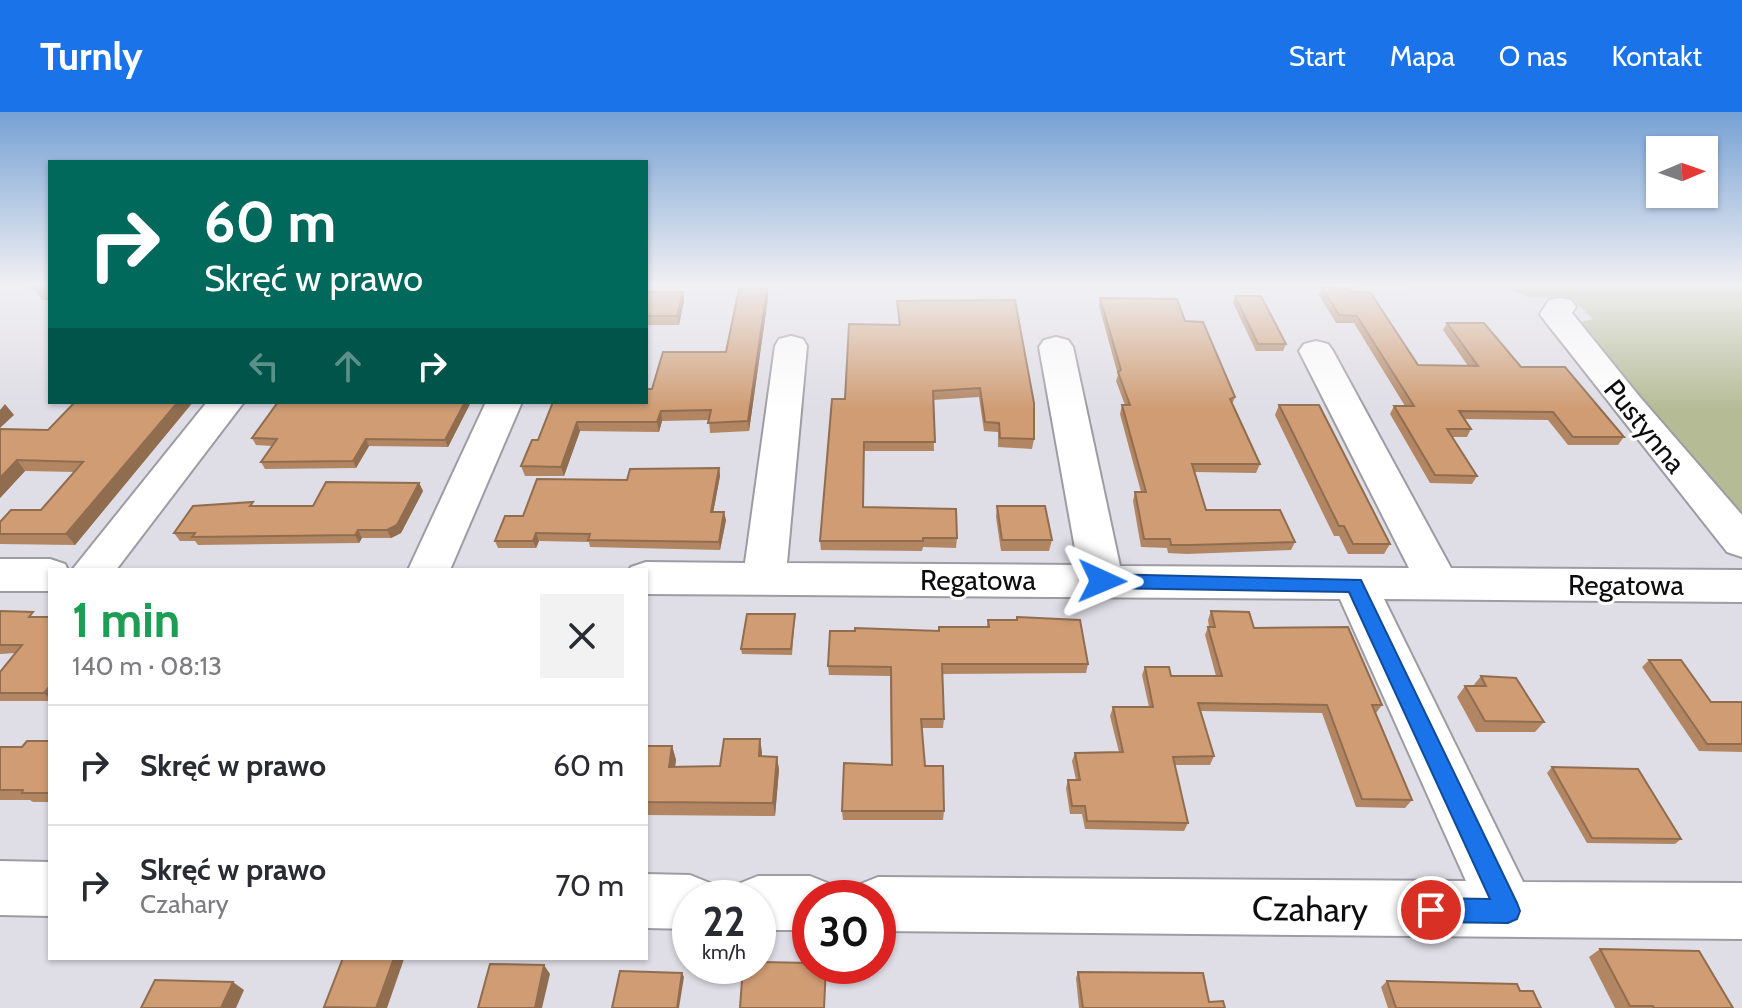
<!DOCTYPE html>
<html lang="pl">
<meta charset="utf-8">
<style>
:root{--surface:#fff;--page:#f2f2f3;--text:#2b2b33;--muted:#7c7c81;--line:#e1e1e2;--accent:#1a73e8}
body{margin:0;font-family:Cabin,sans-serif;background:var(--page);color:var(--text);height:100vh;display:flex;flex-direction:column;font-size:30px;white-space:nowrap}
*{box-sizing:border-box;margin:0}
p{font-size:26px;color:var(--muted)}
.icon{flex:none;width:44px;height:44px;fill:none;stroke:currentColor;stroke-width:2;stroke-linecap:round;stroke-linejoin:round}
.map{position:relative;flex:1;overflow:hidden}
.side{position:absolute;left:48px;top:456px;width:600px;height:392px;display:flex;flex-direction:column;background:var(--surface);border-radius:0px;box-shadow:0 2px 6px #0004}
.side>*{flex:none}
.guide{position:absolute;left:48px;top:48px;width:600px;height:244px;border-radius:0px;box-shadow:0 2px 6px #0004;background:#00695c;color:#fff;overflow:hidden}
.needle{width:52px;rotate:88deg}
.buttons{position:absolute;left:1646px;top:24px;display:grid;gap:16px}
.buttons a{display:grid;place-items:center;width:72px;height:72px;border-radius:0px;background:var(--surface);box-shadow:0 2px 6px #0004;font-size:40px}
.speed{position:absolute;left:672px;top:768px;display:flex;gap:16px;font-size:40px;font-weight:700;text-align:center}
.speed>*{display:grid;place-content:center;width:104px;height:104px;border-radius:50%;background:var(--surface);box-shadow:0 2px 6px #0004;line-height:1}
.speed small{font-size:20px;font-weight:400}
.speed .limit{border:12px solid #d22;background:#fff;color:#111}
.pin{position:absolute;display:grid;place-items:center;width:68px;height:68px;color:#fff;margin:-34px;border:4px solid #fff;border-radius:50%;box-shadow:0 2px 8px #0007}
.me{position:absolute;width:88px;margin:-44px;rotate:91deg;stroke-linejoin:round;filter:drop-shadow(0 0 6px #0008)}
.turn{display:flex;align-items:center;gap:28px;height:168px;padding:0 24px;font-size:36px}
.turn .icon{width:104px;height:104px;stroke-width:2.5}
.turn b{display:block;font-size:56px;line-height:68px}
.lanes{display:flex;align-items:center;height:76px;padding:0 24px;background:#0003;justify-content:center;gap:40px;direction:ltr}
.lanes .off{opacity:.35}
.round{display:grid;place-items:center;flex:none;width:84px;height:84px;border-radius:0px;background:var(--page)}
.overview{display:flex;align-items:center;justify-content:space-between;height:136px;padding:0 24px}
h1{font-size:48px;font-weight:800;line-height:60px;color:#1e9e55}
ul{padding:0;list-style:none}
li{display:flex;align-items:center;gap:24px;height:120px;padding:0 24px;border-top:2px solid var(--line)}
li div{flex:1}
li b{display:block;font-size:30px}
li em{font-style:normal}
header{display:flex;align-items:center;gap:48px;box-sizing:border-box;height:112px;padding:0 40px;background:var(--accent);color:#fff}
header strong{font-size:38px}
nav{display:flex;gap:44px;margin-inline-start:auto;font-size:28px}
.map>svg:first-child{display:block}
.green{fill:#b5bb95}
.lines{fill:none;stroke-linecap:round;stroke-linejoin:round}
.minor-casing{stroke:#9e9ba3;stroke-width:4}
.minor{fill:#fff;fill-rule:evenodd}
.wall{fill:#b28663}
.shaded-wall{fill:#916d50}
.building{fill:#cf9c73;stroke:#916d50;stroke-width:2}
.route{fill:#1a73e8;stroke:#114b97;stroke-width:2}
.labels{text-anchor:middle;stroke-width:6;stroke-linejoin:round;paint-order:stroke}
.street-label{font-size:28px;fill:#0d0c0e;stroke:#fff}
.near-street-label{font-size:34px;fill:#0d0c0e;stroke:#fff}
</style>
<header>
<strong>Turnly</strong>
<nav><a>Start</a><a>Mapa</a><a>O nas</a><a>Kontakt</a></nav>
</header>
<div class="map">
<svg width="1742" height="896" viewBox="0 0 1742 896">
<rect width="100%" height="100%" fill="#dfdde5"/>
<g class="green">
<polygon points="646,173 1357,173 1355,178 646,176"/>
<polygon points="1410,173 1742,173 1742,407 1577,211 1593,207 1571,186 1531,186 1509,178 1414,178"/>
</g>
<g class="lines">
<defs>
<g id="minor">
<polygon points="1560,186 1571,188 1576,195 1572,201 1639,284 1742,403 1742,445 1727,440 1545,209 1540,202 1549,188"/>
<polygon points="791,224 803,227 807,234 787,451 1078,453 1039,235 1044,228 1056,225 1068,228 1073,235 1120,454 1409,456 1299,239 1304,232 1316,229 1328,232 1333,239 1451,456 1742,458 1742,490 1384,487 1523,770 1742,771 1742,827 878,819 878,786 852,786 858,773 878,765 1466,769 1340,487 646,482 646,458 629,458 631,455 646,450 745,451 775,234 779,227"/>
<polygon points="207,290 244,290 116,458 72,458"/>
<polygon points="486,290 522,290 450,458 408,458"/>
<polygon points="0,447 50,447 65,452 68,458 50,458 50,479 0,479"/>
<polygon points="0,749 50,750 50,804 0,803"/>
<polygon points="646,762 690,763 710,771 717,786 690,786 690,817 646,816"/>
<polygon points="758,764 810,764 830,772 836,786 810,786 810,818 758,818 758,786 732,786 738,772"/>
</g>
</defs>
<use href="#minor" class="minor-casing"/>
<use href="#minor" class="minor"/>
</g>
<g class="wall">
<polygon points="50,173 50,188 42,188 33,176"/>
<polygon points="1322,175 1351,180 1418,253 1468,254 1443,218 1447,211 1521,255 1624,325 1618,333 1568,333 1548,308 1465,307 1471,317 1467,325 1452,325 1477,364 1472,372 1430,371 1390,302 1394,294 1405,294 1354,211 1336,211 1319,183"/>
<polygon points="767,177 768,186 749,319 710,321 709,308 662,309 659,320 580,319 564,364 525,364 521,354 538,328 553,290 652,277 726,240"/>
<polygon points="646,180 683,180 684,189 679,213 646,213"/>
<polygon points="1235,184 1286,232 1283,239 1256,239 1233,191"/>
<polygon points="1100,186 1185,209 1235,285 1232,293 1260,352 1256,361 1195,360 1206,398 1295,430 1291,438 1187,442 1168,441 1167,436 1141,435 1133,389 1135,380 1141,380 1120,302 1122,293 1125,293 1116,269 1118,263 1099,194"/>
<polygon points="897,189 1034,327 1032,337 998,335 998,320 984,319 979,285 933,288 934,339 864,339 864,395 957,426 956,436 923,435 922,439 821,438 820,429 845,287 899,213"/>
<polygon points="75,290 193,290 75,433 0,432 0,410 41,398 75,360 25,359 0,386 0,317 48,318"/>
<polygon points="278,290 471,290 448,335 369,334 356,356 265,357 261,350 272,334 256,333 252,326"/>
<polygon points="1279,293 1390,432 1384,442 1348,442 1339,424 1334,424 1275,303"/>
<polygon points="719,356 720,364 713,400 726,408 720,438 590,435 589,430 539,429 536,436 498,436 495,429 523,404 627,368"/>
<polygon points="419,371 423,379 401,421 391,426 362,426 359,431 198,433 195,429 180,429 174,421 255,394 313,394"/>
<polygon points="997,394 1052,428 1049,439 1001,439 996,405"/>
<polygon points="0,499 39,505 50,505 50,589 0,589 0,560 15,541 0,542"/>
<polygon points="1211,499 1254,516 1382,593 1376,601 1412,688 1405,696 1356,695 1322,601 1200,599 1214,644 1210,653 1175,653 1188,711 1184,719 1085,717 1082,702 1070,702 1066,676 1068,668 1076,668 1072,649 1075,641 1119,640 1110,604 1113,595 1149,595 1142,563 1145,555 1171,564 1216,564 1205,523 1208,515 1209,515 1208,508"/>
<polygon points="795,502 792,543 742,542 741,537"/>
<polygon points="988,508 1088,552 1086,561 942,562 944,607 943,616 922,616 925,654 944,699 943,708 843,708 842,699 891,653 890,564 829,563 828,554 987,515"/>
<polygon points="1649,548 1711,590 1742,590 1742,640 1699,639 1642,555"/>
<polygon points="1481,564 1544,610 1535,620 1476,620 1457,585 1465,574 1473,574"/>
<polygon points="50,629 50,690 33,690 30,688 0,688 0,635 22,635"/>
<polygon points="646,634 672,634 676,648 675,655 720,654 762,640 762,644 777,645 779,658 775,704 646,703"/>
<polygon points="1552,655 1681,727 1675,732 1587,731 1547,661"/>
<polygon points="1600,837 1733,896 1615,896 1589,845"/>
<polygon points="1078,860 1209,890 1225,896 1079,896 1076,866"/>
<polygon points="1387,869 1520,879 1541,896 1388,896 1381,875"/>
</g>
<g class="shaded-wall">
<polygon points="767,177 768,186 749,319 748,309"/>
<polygon points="683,180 684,189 679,213 677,204"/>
<polygon points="178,290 193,290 75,433 66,422"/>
<polygon points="465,290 471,290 448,335 445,328"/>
<polygon points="5,292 14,303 0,316 0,298"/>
<polygon points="661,299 662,309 659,320 657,310"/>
<polygon points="577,310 580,319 564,364 561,355"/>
<polygon points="366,327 369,334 356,356 353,349"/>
<polygon points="17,348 25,359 0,386 0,366"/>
<polygon points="719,356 720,364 712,407 711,400"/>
<polygon points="419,371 423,379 401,421 391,426 387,418"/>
<polygon points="724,400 726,408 720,438 719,430"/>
<polygon points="358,418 362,426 359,431 355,423"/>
<polygon points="536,421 539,429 536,436 533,429"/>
<polygon points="50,574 50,587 44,581"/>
<polygon points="760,627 762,640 761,658 759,644"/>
<polygon points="672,634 676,648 673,668 669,655"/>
<polygon points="777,645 779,658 775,704 773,691"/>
<polygon points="394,846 403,846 404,847 387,896 376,896"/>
<polygon points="544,853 550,862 542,896 535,896"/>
<polygon points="682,861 684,865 679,896 677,896"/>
<polygon points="233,870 244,878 236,896 221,896"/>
</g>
<g class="building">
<polygon points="37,173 50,173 50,176 33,176"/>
<polygon points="1322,175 1348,176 1351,180 1370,180 1418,253 1478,254 1447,211 1484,211 1521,255 1565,255 1624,325 1573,325 1553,300 1459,299 1471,317 1447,317 1477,364 1435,363 1394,294 1414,294 1357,204 1339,203"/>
<polygon points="739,177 767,177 748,309 708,311 711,298 661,299 657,310 577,310 561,355 521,354 532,328 538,328 553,290 646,290 646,277 652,277 663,240 726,240"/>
<polygon points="646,180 683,180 677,204 646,204"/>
<polygon points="1235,184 1261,184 1286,232 1258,232"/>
<polygon points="1100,186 1177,187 1185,209 1203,210 1235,285 1230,287 1260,352 1192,352 1206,398 1280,398 1295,430 1190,433 1171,433 1170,427 1144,427 1135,380 1146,380 1122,293 1130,293 1118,260 1121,258"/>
<polygon points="1015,188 1034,291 1034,327 1000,326 999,311 985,310 980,276 933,279 935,330 864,330 863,395 956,397 957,426 923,426 923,429 820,429 832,287 845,287 849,212 900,213 897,189"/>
<polygon points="75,290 178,290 66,422 0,422 0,410 11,398 41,398 83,350 17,348 0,366 0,317 48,318"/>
<polygon points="278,290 465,290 445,328 366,327 353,349 261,350 277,327 252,326"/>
<polygon points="1279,293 1319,293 1390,432 1353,432 1344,414 1339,414"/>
<polygon points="719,356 711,400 724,400 719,430 588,428 590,422 536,421 533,429 495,429 505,404 523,404 537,367 627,368 630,357"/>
<polygon points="326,370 419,371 397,413 387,418 358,418 355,423 192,425 195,421 174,421 193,394 253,390 250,394 313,394"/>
<polygon points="997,394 1045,394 1052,428 1002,428"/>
<polygon points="0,499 33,500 29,505 50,505 50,574 44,581 0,581 0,560 22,533 0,533"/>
<polygon points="1211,499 1249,500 1254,516 1348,515 1382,593 1372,593 1412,688 1362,687 1327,593 1198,591 1214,644 1173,645 1188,711 1087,709 1085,694 1072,694 1068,668 1080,668 1075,641 1123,640 1113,595 1153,595 1145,555 1169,555 1171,564 1222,564 1208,515 1215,515"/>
<polygon points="747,502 795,502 791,537 741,537"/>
<polygon points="1017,505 1080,508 1088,552 942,552 944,607 921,607 925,654 943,654 944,699 842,699 844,651 892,653 891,555 828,554 830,519 855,519 855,516 939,519 939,515 989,515 988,508 1017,508"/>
<polygon points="1649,548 1681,548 1711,590 1742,590 1742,632 1707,632"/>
<polygon points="1481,564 1516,566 1544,610 1485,609 1465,574 1486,574"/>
<polygon points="724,627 760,627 759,644 777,645 773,691 646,690 646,634 672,634 669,655 720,654"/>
<polygon points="27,629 50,629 50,681 22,681 23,678 0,678 0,635 22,635"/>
<polygon points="1552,655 1638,657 1681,727 1592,726"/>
<polygon points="1600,837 1699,839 1733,896 1654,896 1653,894 1630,894"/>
<polygon points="343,846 394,846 376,896 324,895"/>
<polygon points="758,850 810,851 810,854 826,854 824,896 740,896 743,854 758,854"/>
<polygon points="490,852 544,853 535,896 478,896"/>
<polygon points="620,859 682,861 677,896 612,896"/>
<polygon points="1078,860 1203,861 1209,890 1223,889 1225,896 1083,896"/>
<polygon points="155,868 233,870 221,896 141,896"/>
<polygon points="1387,869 1517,872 1520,879 1533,879 1541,896 1396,896"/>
</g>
<linearGradient id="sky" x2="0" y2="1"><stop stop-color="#76a1d4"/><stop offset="0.58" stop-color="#f1f0f3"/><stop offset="1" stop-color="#f1f0f3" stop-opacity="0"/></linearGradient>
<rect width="1742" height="298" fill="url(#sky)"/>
<polygon class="route" points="1102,462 1361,468 1517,791 1520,799 1517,807 1508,811 1431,810 1423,806 1419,798 1423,789 1431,786 1490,787 1349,480 1102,476 1093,469"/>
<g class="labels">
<g class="street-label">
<text transform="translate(1645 314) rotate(51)" y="10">Pustynna</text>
<text x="978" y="478">Regatowa</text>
<text x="1626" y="483">Regatowa</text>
</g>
<g class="near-street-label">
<text transform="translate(1310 797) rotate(1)" y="12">Czahary</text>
</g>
</g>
</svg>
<div class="buttons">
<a><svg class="needle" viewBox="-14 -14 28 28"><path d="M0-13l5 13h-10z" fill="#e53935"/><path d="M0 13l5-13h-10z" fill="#7c7c81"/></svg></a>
</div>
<div class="speed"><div>22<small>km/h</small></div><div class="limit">30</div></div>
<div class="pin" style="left:1431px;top:798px;background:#d93025"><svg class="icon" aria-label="arrive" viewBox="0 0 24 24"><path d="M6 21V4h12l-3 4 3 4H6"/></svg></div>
<svg class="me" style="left:1102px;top:469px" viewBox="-20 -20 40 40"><path d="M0-17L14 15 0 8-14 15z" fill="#1a73e8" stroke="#fff" stroke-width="4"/></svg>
<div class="guide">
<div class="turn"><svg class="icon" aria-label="right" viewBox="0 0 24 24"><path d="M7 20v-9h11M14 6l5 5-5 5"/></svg><div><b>60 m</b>Skręć w prawo</div></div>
<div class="lanes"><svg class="icon off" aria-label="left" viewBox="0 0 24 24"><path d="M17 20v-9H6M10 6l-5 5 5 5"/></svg><svg class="icon off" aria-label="ahead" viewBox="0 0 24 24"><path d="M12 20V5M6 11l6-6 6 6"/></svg><svg class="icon" aria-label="right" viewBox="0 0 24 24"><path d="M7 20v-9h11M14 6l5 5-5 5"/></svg></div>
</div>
<section class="side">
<div class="overview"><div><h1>1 min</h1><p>140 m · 08:13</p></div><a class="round"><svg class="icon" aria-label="close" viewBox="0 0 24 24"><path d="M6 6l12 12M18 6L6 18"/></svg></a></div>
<ul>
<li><svg class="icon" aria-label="right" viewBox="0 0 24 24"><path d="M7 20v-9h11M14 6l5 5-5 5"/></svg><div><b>Skręć w prawo</b></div><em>60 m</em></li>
<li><svg class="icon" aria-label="right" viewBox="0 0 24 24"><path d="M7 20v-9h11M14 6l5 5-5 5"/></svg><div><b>Skręć w prawo</b><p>Czahary</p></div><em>70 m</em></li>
</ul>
</section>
</div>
